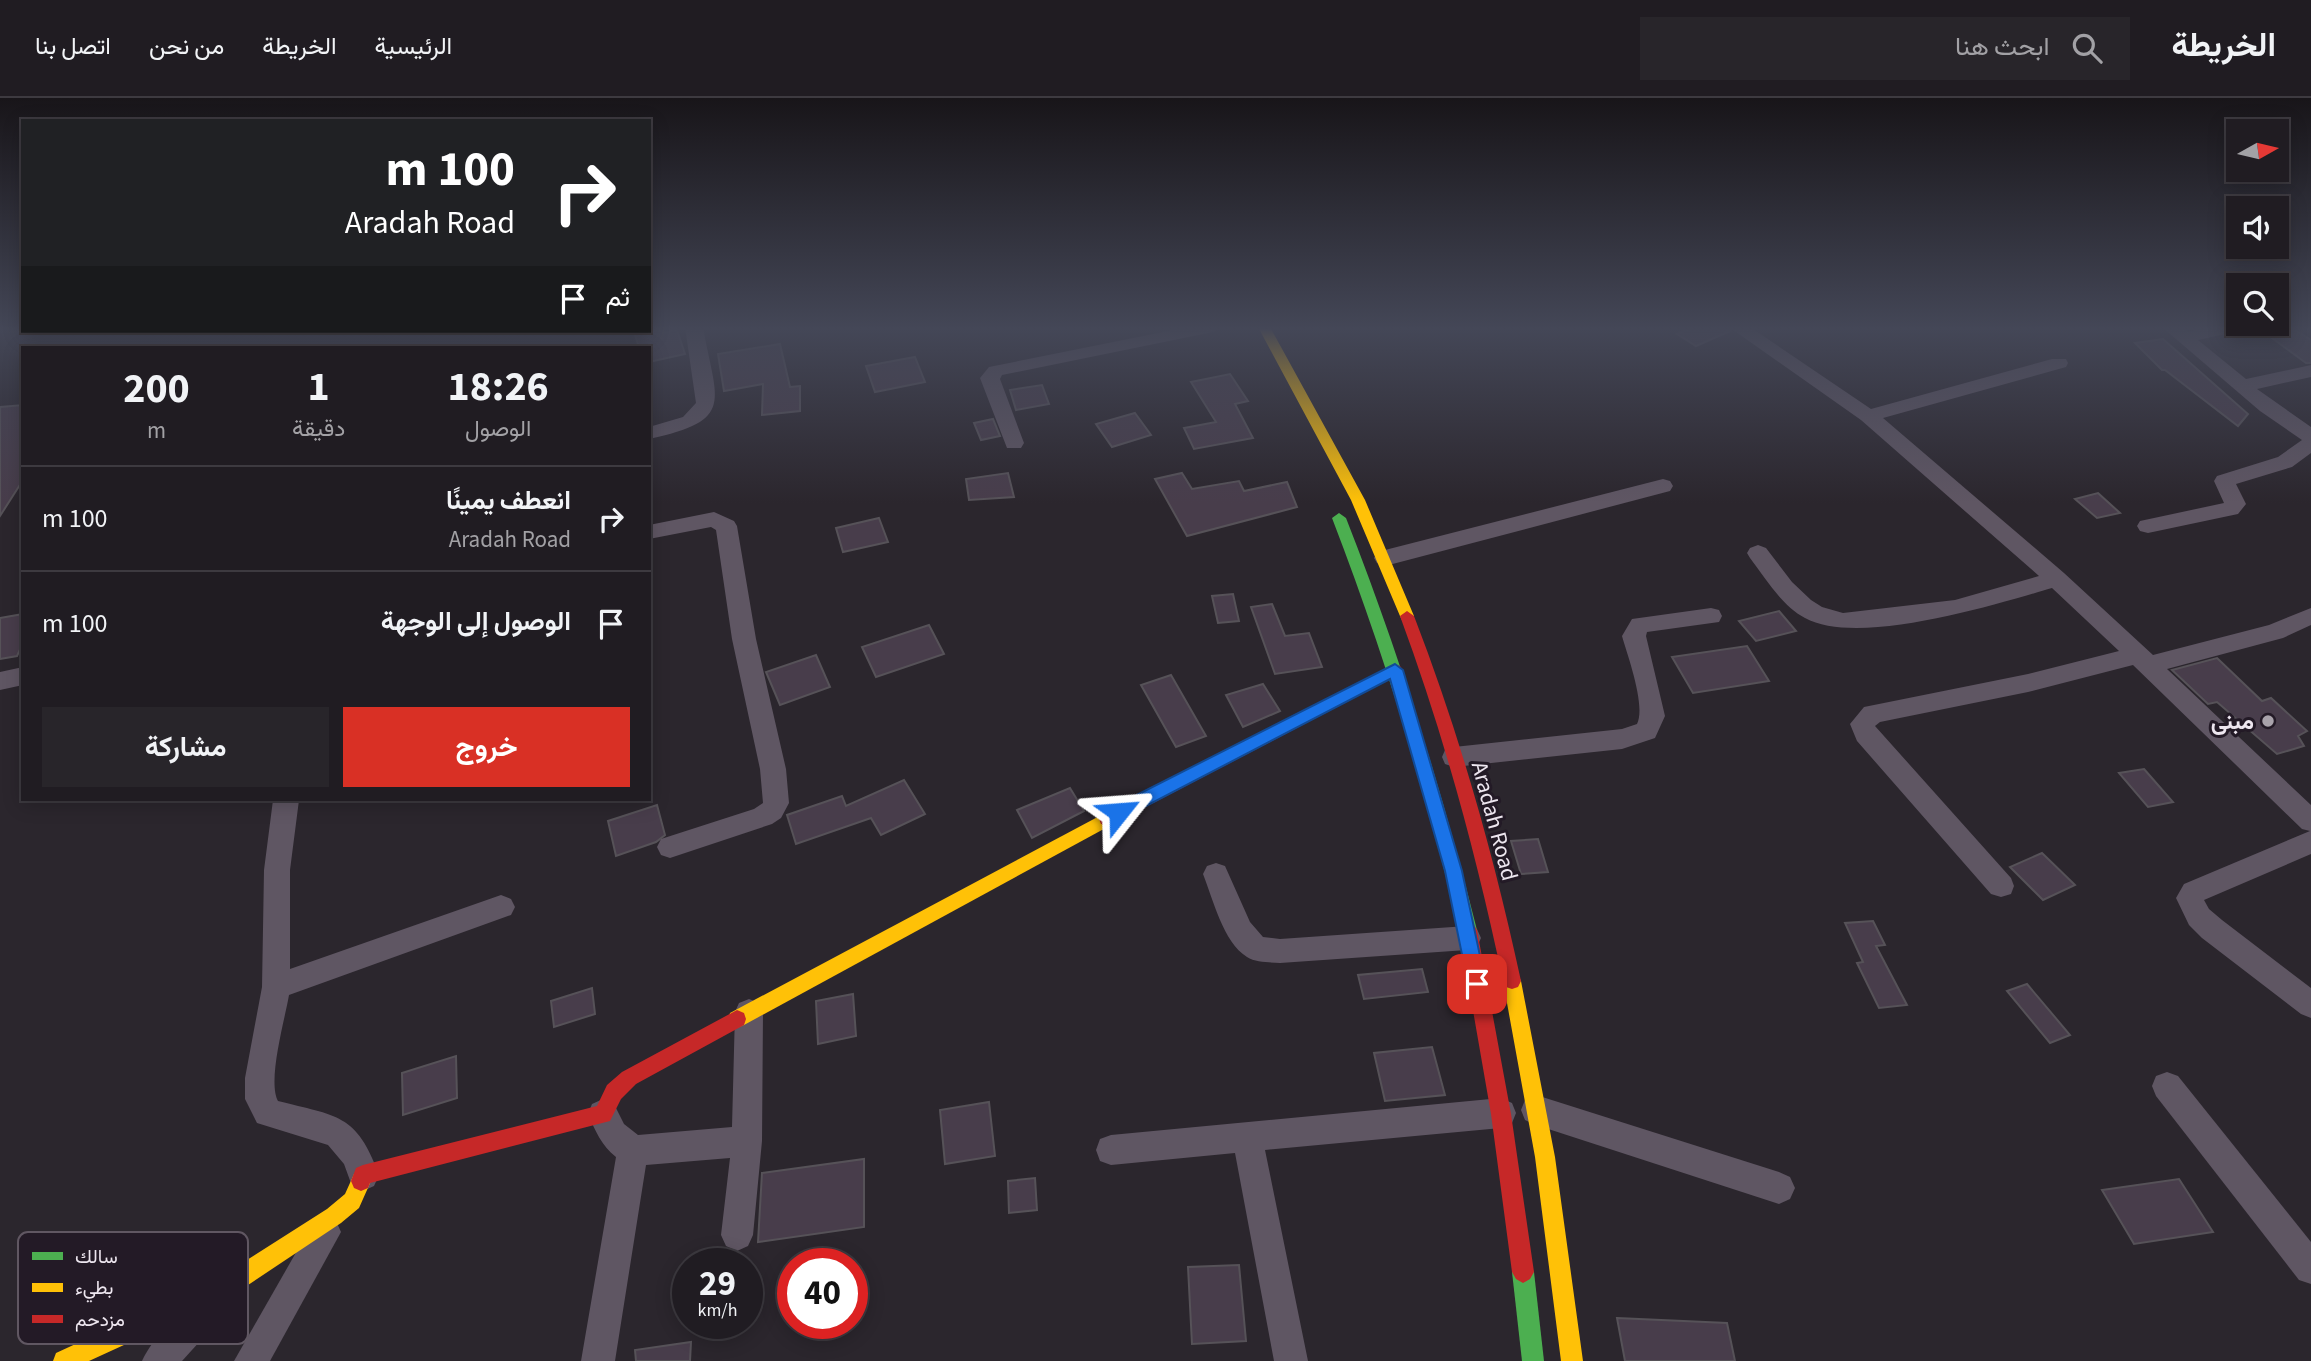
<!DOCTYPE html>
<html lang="ar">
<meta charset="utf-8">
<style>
:root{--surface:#201c22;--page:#28252a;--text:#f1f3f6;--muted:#a2a1a5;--line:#3d3a40;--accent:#d93025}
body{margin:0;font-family:"Source Sans 3",Vazirmatn,sans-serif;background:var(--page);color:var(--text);direction:rtl;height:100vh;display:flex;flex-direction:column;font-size:26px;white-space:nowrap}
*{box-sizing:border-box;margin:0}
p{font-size:23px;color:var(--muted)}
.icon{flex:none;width:38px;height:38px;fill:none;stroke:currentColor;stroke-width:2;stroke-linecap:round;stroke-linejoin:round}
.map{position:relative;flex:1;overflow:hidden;direction:ltr}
.sheet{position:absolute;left:21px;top:248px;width:630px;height:455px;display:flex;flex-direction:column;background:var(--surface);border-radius:0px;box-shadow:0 4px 18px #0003,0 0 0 2px var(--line);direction:rtl}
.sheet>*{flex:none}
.banner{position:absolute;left:21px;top:21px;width:630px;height:214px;border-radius:0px;box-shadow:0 4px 18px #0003,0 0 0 2px var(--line);direction:rtl;background:#202124;color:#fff;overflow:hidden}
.needle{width:46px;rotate:82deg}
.controls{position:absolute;left:2226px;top:21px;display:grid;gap:14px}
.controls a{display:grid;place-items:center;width:63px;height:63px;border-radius:0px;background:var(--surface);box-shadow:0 4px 18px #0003,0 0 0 2px var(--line);font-size:35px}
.speed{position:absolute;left:672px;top:1150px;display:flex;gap:14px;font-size:35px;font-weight:700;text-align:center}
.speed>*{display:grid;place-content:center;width:91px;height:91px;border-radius:50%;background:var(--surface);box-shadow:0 4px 18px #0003,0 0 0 2px var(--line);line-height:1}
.speed small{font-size:18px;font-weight:400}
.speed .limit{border:10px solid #d22;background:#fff;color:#111}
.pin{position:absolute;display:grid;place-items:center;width:60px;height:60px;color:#fff;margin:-30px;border-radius:14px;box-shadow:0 4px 10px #0006}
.me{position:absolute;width:77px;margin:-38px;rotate:62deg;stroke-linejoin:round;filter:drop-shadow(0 0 5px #0008)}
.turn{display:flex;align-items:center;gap:24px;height:147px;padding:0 21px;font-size:32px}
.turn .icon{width:91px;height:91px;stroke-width:2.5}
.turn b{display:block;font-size:49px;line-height:60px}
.then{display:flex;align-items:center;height:66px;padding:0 21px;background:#0003;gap:14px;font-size:26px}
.eta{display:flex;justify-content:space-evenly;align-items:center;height:119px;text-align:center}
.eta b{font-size:42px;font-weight:700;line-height:49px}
.cta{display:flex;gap:14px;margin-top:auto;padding:14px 21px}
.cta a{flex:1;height:80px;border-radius:0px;background:var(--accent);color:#fff;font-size:28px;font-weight:700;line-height:80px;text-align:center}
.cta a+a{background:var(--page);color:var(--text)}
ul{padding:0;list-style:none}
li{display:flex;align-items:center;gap:21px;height:105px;padding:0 21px;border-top:2px solid var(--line)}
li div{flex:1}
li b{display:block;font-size:26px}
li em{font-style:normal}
header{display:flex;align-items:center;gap:42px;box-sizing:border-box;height:98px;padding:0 35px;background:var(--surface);border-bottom:2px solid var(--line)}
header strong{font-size:33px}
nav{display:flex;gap:38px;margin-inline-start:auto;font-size:24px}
.search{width:490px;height:63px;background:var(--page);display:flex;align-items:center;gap:18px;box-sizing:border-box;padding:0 24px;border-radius:0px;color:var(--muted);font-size:26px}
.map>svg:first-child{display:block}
.building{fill:#483d4b;stroke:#565258;stroke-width:2}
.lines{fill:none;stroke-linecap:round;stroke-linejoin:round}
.street{fill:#5f5663;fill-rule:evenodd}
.fast{fill:#4caf50;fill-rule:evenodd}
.slow{fill:#ffc107;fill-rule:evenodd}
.jam{fill:#c62828;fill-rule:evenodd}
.route{fill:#1a73e8;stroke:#114b97;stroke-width:2}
.poi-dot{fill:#a9a3ab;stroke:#231a26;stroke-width:2.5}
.labels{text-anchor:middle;stroke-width:6;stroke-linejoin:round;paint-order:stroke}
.poi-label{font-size:23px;font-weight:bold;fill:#ede6ef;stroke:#231a26;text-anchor:end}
.street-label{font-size:23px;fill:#ede6ef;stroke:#231a26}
.key{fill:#231a26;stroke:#605762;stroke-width:2}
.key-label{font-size:19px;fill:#ede6ef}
</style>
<header>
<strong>الخريطة</strong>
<div class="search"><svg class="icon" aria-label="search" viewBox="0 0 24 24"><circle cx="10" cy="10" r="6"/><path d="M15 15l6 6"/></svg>ابحث هنا</div>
<nav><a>الرئيسية</a><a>الخريطة</a><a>من نحن</a><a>اتصل بنا</a></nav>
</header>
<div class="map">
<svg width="2311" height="1263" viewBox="0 0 2311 1263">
<rect width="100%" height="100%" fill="#2b262d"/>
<g class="building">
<polygon points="1694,229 1727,229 1730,233 1696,248 1677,236"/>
<polygon points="2257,229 2290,229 2311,242 2311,265 2306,265"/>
<polygon points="677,232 685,256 649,264 649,250 639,250 634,233 663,233 663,235"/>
<polygon points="2163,241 2248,316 2238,328 2165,272 2162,272 2135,245"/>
<polygon points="780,246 790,289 800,288 800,313 762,317 763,286 724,293 718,256"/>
<polygon points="915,259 925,284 875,294 866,268"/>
<polygon points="1230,276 1248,303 1235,306 1253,340 1194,351 1184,330 1216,324 1191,284"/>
<polygon points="1042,287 1049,306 1016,312 1010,292"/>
<polygon points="23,307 23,382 0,418 0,309"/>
<polygon points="1135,315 1151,337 1112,349 1096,326"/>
<polygon points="993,321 1000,338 981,342 974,325"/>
<polygon points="1008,375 1014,399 969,402 966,381"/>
<polygon points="1182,375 1192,391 1239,383 1244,393 1287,384 1297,409 1187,438 1155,381"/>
<polygon points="2098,395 2120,415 2097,420 2075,401"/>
<polygon points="879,420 888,444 843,454 836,430"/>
<polygon points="1233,496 1239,523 1218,525 1212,498"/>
<polygon points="1272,506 1285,538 1309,535 1322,569 1275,576 1251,509"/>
<polygon points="1779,513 1796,533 1756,543 1739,523"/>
<polygon points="23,516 23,545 17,558 0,561 0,520"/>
<polygon points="929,527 944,556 876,579 862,549"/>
<polygon points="1747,548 1769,583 1693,595 1672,559"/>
<polygon points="816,557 830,589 780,607 766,574"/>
<polygon points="2217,560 2262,603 2271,600 2307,633 2298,638 2304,648 2277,656 2217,604 2208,606 2172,572"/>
<polygon points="1171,577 1206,638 1176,649 1141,587"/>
<polygon points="1263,586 1280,613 1243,629 1226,597"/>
<polygon points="2144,671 2173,704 2148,709 2119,675"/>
<polygon points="904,682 925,716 881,737 871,720 796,746 787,717 842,698 846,708"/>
<polygon points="1070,690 1084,713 1032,740 1017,712"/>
<polygon points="657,707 665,737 656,744 616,758 608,723"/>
<polygon points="1538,741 1548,774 1521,776 1511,743"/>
<polygon points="2042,755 2075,787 2043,802 2010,769"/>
<polygon points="1873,823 1885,847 1876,848 1907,907 1879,910 1857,865 1863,864 1845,825"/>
<polygon points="1422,871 1428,894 1364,901 1358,877"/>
<polygon points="2027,886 2070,937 2050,945 2007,893"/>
<polygon points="592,890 595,916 554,929 551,903"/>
<polygon points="853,896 856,938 818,946 816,903"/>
<polygon points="1432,949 1445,997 1385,1003 1374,955"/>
<polygon points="456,958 457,1000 403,1017 402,975"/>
<polygon points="989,1004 995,1058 945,1066 940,1012"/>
<polygon points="864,1061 864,1129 758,1144 762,1075"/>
<polygon points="1035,1080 1037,1112 1009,1115 1008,1083"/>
<polygon points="2179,1081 2213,1134 2134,1146 2102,1092"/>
<polygon points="1239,1167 1246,1243 1192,1246 1188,1169"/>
<polygon points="1617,1220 1727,1225 1735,1263 1625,1263"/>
<polygon points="691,1244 690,1263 636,1263 635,1252"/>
</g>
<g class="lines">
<g class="street">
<path d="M685 229H703C716 304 737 322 649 341V329L683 319 696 305Z"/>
<polygon points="1188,229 1222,229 1213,234 1002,277 1000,281 1024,345 1021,350 1007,350 980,280 989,269"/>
<path d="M1729 229H1750L1871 311 2052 261H2066L2068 265 2066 269 1883 320 2064 475 2153 557 2269 527 2311 510V527L2283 540 2167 571 2311 707V756L2204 802 2209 811 2222 822 2311 890V920L2301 916 2202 840 2189 827 2176 800 2184 786 2310 733 2302 731 2133 567 2028 594 1880 624 1875 628 2011 780 2014 788 2011 796 2001 799 1991 796 1857 643 1850 626 1864 609 2028 576 2119 553 2052 490C1994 507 1858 549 1805 520 1781 507 1766 481 1750 460L1747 455 1750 450 1758 447 1766 450 1792 484 1811 502 1822 509 1843 515 1955 502 2039 478 1861 322Z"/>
<polygon points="2162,229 2182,229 2188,234 2210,229 2241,229 2238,233 2198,242 2246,281 2311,267 2311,279 2257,291 2311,329 2311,355 2292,369 2236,386 2246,406 2238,416 2148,435 2140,433 2137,428 2140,423 2224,405 2214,383 2217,378 2278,359 2302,342 2260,313"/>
<polygon points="1663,381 1670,383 1673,388 1670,393 1385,468 1377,465 1374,460 1377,455 1385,452"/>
<polygon points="714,414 734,423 737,428 756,541 786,671 789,705 781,720 772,726 670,760 661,757 657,749 661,741 754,711 763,705 760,671 732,541 716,432 711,429 649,441 649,427"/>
<path d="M1711 510 1719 512 1722 518 1719 524 1647 534 1646 538 1665 618 1655 640 1622 651 1454 669 1445 666 1442 659 1445 652 1454 649 1622 631 1637 626C1646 608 1628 559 1622 538L1632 521Z"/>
<polygon points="23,569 23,587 0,592 0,574"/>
<path d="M273 702H299L290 772V871L501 797 511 801 515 809 511 817 289 897C285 921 267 983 278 1003 336 1018 357 1015 379 1077L374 1088 363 1093 352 1088 344 1066 328 1047 257 1025 245 1001V980L262 889 264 772Z"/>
<path d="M1216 765 1225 768 1250 824 1263 839 1280 841 1467 828 1477 831 1481 840 1477 849 1467 852 1280 865C1270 864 1256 865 1247 859 1223 844 1213 801 1203 776L1207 768Z"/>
<path d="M749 901 759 905 763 914 762 1043 753 1137 748 1148 737 1153 726 1148 721 1137 730 1060 646 1067 615 1263H581L616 1059C601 1047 596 1034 588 1016L592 1006 603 1001 614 1006 624 1026 638 1037 732 1029 735 914 739 905Z"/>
<polygon points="2167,974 2178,978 2311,1144 2311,1186 2299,1182 2156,998 2152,988 2156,978"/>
<polygon points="1536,997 1779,1074 1790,1079 1795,1090 1790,1101 1779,1106 1536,1027 1525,1022 1521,1012 1525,1002"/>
<polygon points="1501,1000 1512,1005 1516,1015 1512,1025 1501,1030 1265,1052 1308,1263 1274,1263 1235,1055 1111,1067 1100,1063 1096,1052 1100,1041 1111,1037"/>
<polygon points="325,1118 336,1123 341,1134 270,1263 234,1263 314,1123"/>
<path d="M209 1191 221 1196 226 1208 221 1220 182 1263H142C151 1242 188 1200 209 1191Z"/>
</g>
<g class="fast">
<path d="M1339 415 1346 420C1399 555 1442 692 1477 832L1474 837 1468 840 1462 837 1459 832C1426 692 1384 555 1332 420Z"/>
<polygon points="1523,1163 1530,1167 1534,1174 1544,1263 1522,1263 1512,1174 1516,1167"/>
</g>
<g class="slow">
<polygon points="1258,229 1270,229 1365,402 1414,518 1412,522 1402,522 1400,518 1351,402"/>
<polygon points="1107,714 1113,716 1115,721 1113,726 744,927 737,930 730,927 728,921 730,915"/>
<polygon points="1512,875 1518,877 1521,883 1555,1059 1583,1263 1561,1263 1535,1059 1503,883 1506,877"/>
<polygon points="361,1073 368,1076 371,1083 359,1110 341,1125 233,1197 89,1263 53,1263 56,1255 217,1181 327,1111 345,1096 354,1076"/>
</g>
<g class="jam">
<path d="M1407 513 1414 518C1460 637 1494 758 1521 883L1518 889 1512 891 1506 889 1503 883C1477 759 1444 637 1400 518Z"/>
<polygon points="1395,566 1400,568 1403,572 1400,576 1113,726 1107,728 1101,726 1099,721 1101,716"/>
<polygon points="1468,824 1474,827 1477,832 1511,1016 1534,1174 1530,1181 1523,1185 1516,1181 1512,1174 1491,1016 1459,832 1462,827"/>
<polygon points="737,912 744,915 746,921 744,927 636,986 621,1001 610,1023 370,1085 368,1090 361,1093 354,1090 351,1083 356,1070 363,1067 597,1008 607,987 622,974"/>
</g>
</g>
<linearGradient id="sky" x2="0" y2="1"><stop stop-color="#181519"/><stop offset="0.57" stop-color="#444757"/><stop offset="1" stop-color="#444757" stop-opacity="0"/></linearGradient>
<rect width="2311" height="405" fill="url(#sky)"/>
<polygon class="route" points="1395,566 1403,572 1462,773 1486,886 1483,891 1477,894 1470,891 1468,886 1445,773 1390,581 1125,719 1113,719 1111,714 1113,709"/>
<circle class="poi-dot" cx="2268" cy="623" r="7"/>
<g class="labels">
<g class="poi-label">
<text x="2254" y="631">مبنى</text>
</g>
<g class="street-label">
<text transform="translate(1495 723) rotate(75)" y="8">Aradah Road</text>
</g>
</g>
<rect x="18" y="1134" width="230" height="112" rx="10" class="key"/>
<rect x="32" y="1154" width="31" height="8" fill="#4caf50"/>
<rect x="32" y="1185" width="31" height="9" fill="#ffc107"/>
<rect x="32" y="1217" width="31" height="8" fill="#c62828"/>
<g class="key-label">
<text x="75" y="1165">سالك</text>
<text x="75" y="1196">بطيء</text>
<text x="75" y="1228">مزدحم</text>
</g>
</svg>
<div class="controls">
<a><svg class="needle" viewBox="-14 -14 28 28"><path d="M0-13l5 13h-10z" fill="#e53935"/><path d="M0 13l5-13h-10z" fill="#a2a1a5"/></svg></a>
<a><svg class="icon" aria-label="sound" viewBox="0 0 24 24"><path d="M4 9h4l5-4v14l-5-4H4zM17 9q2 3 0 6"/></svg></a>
<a><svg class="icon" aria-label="search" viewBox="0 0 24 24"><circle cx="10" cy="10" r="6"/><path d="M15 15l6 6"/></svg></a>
</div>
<div class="speed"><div>29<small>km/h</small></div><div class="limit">40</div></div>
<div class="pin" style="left:1477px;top:886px;background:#d93025"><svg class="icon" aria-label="arrive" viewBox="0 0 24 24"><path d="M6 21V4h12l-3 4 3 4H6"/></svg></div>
<svg class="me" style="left:1119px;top:714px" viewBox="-20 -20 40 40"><path d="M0-17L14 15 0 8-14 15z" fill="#1a73e8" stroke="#fff" stroke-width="4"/></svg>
<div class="banner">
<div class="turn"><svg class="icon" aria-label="right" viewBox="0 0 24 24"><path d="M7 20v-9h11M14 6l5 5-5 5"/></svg><div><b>100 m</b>Aradah Road</div></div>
<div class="then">ثم<svg class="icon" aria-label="arrive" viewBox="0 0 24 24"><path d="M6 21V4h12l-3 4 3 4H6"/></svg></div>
</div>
<section class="sheet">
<div class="eta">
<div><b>18:26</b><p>الوصول</p></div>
<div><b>1</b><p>دقيقة</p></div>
<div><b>200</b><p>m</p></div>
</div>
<ul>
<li><svg class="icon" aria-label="right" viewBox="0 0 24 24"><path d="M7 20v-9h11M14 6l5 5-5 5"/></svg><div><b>انعطف يمينًا</b><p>Aradah Road</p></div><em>100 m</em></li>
<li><svg class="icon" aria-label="arrive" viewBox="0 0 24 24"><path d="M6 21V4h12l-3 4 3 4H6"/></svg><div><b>الوصول إلى الوجهة</b></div><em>100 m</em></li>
</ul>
<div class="cta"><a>خروج</a><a>مشاركة</a></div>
</section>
</div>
